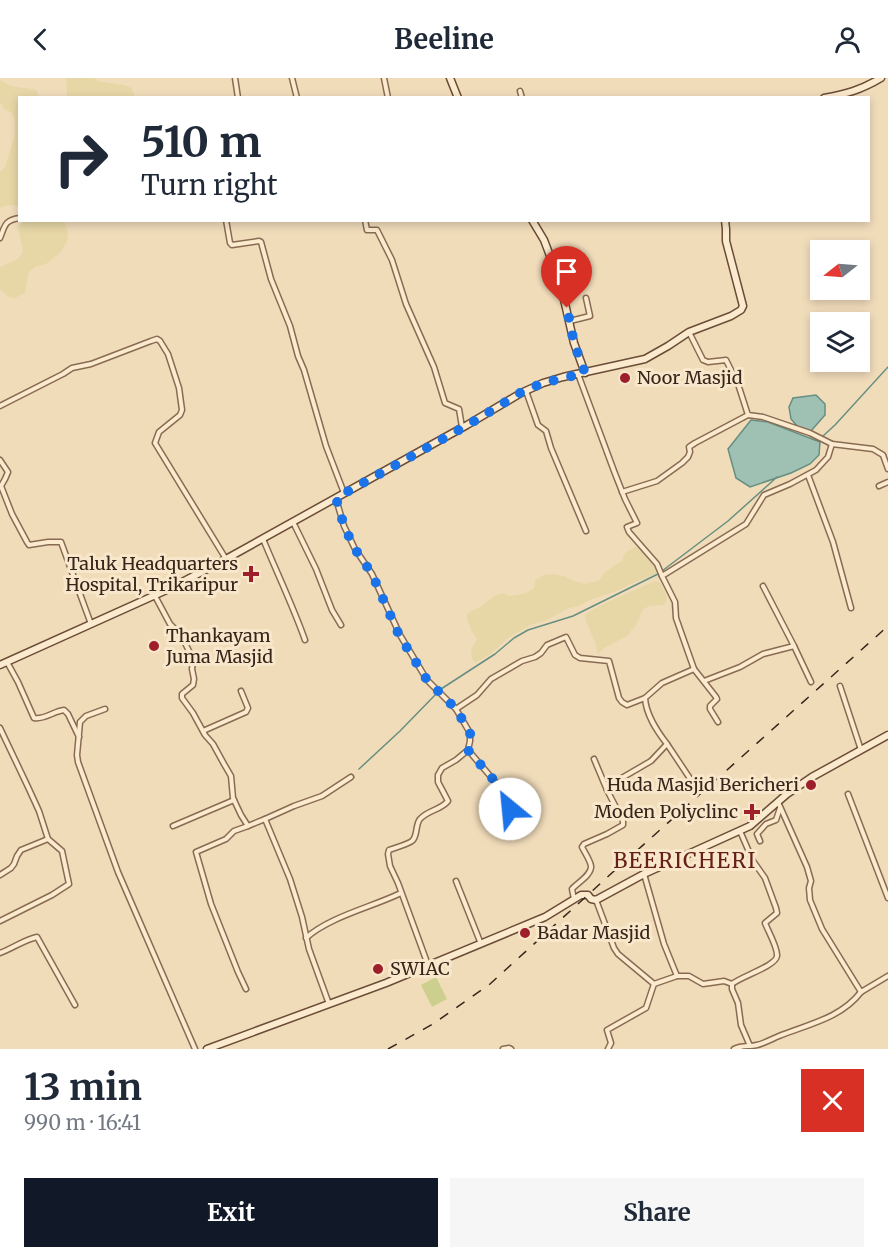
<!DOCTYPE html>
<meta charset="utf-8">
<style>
:root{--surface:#fff;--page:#f6f6f7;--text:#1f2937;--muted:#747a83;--accent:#111827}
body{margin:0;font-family:Merriweather,serif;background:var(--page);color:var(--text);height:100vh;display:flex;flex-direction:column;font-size:22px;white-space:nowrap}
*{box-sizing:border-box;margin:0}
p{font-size:20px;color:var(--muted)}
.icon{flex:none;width:33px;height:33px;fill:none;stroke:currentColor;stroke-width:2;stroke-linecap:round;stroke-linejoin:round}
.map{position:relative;height:971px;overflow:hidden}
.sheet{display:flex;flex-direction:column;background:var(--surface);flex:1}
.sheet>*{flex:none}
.banner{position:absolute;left:18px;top:18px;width:852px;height:126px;border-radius:0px;box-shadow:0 3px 9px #0003;background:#fff;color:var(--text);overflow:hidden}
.needle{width:39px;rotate:253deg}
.fabs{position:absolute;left:810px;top:162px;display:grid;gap:12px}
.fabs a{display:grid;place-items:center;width:60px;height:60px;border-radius:0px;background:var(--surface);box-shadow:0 3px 9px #0003;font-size:30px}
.pin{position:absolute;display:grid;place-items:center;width:51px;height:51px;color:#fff;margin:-62px -26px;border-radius:50% 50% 50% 0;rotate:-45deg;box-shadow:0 0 6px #0007}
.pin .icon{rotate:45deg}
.me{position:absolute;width:66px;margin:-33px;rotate:332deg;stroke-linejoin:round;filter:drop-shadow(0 0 4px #0008)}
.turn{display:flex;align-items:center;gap:21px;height:126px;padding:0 24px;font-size:27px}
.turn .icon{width:78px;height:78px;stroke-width:2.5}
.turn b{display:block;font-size:42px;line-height:51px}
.round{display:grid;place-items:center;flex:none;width:63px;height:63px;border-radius:0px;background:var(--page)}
.headline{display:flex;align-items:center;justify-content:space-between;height:102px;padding:0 24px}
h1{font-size:36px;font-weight:700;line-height:45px}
.button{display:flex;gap:12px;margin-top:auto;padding:12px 24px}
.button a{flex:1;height:69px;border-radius:0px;background:var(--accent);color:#fff;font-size:24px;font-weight:700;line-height:69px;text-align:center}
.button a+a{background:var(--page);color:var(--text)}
header{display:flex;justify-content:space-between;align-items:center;height:78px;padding:0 24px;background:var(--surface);font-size:27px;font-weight:700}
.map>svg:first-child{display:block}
.farmland{fill:#e7d7a7}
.green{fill:#cdcf8e}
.water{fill:#9fc1b4;stroke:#668f81;stroke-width:1.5}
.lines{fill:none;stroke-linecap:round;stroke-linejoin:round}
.stream{stroke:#668f81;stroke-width:1.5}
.street-casing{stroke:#896b53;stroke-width:7}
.secondary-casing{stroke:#6a4c37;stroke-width:9}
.street{stroke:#fbeacd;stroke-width:4}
.secondary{stroke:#fbeacd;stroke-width:6}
.rail{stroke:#36251a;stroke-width:1.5;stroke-dasharray:10 10;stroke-linecap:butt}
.route{stroke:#1a73e8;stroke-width:10;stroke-dasharray:0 18}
.poi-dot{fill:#9c1f2a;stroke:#f8e7ca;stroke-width:2}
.labels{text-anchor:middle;stroke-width:6;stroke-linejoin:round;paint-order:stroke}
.poi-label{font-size:18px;fill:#36251a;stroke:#f8e7ca;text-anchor:start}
.quarter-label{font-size:21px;letter-spacing:1.5px;fill:#662016;stroke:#f8e7ca}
</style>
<header><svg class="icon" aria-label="back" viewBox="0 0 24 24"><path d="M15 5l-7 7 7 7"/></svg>Beeline<svg class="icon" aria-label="person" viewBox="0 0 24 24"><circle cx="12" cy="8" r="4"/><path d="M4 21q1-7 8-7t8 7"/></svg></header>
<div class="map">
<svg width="888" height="971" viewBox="0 0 888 971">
<rect width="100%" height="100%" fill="#f1dcba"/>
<g class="farmland">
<polygon points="66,0 94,0 98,3 124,7 132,10 134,19 67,19"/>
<polygon points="0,2 11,8 37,12 39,19 20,20 19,128 7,127 0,130 0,94 5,89 15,57 15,43 12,35 4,31 0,24"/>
<polygon points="24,143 64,143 68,154 67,164 60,175 46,186 35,189 31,192 28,197 25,215 15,220 9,219 0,211 0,189 18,181 23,173 18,149 20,146"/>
<polygon points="635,469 640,470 643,475 651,483 657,494 656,496 633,505 617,513 590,522 579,528 569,530 547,542 531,547 508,560 492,575 475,585 472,581 471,571 477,561 471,552 467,541 467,536 471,533 479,530 496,517 504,515 508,518 517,517 526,515 534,510 535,502 544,497 553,496 564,498 574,503 585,506 600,502 605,494 623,482 624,476 626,474"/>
<polygon points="655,503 659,504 662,508 667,519 666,524 663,527 650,528 643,531 636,547 627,558 604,570 598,576 595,564 585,541 586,536 601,527"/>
</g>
<polygon class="green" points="436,899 447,921 432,929 421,907"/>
<g class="water">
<polygon points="816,317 825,326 825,337 811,353 798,349 791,341 789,329 793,320"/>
<polygon points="751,342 768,344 820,364 819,377 810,386 791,395 750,409 736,400 728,371"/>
</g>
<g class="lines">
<g class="stream">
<polyline points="823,358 835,347 888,289"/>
<polyline points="662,493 728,443 777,399"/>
<polyline points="441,611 495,576 514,560 528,552 573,538 658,496"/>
<polyline points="359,691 400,653 437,615"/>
</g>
<defs>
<g id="street">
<polyline points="235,0 238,20"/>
<polyline points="292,0 297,20"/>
<polyline points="384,0 388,20"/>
<polyline points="520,13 522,20"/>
<polyline points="226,142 230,165 232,167 259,163 261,164 271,201 290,248 298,278 304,292 326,368 344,415"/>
<polyline points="365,142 367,152 377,152 392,182 406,226 434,289 445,325 459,331 462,349"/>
<path d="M0 160C5 148 4 142 20 140"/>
<polyline points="570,243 590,238 586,220"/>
<polyline points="689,254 703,282 708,284 726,282 738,306 748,337 763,339 810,355 832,366 873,371 883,377 888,391"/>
<polyline points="578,296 614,393 625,421 637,445 627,449 629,454 657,486 662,498"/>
<polyline points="526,313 538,347 546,353 551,370 586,453"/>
<polyline points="0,328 63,296 72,290 91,286 151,263 157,261 160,263 168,276 179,310 182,332 180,337 159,354 155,365 226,481"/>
<polyline points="0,382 8,394 5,401 1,408 12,436 27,464 29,467 48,464 61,464 91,546"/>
<polyline points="808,397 833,464 851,530"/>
<polyline points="879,408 888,404"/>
<polyline points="622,414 657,403 682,385 688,379 690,374 689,369 695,365 748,337"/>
<path d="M336 421 344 448 355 471 372 496 400 557 427 602 456 631 470 655V663L468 672 456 682 442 690 438 697V704L448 723C441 732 428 732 420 741 415 747 418 758 412 763 408 766 395 770 389 772L388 776 390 788 398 805 428 887"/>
<polyline points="293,444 316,491 332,532 341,547"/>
<path d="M263 461C277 495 293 528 305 562"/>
<polyline points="763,508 794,568"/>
<polyline points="155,518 170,546 181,557 190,575 193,583 192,591 194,601 193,607 182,616 182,620 193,635 205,657 213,666 224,686 231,698 233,720 241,737 248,748 265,741 290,801 302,839 309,871 329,926"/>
<path d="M7 584 18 604 34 640C44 642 54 633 64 632L68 636 79 659"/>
<polyline points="694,591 716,619 717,621 710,628 710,631 718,644"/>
<polyline points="704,603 740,589 763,576 794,568 811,604"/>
<polyline points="840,608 861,672"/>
<polyline points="105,631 86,638 80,644 77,677 78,684 118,794 195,971"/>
<polyline points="456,631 477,617 491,601 522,583 535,579 541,575 547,567 566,559 575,577 580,580 609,583 619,620 622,624 627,627 645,620"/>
<polyline points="0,650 28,709 39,733 48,761 62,773 69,806 52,817 0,843"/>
<polyline points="203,653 246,634 248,630 241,613"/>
<polyline points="667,666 695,708"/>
<polyline points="468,672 503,713 516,746"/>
<polyline points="594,681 607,712"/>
<polyline points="848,716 888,820"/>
<polyline points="778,724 807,789 811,803 809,810 810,822 822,851 861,914 888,898"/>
<polyline points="265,741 294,728 322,718 351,699"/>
<polyline points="173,748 234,722"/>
<polyline points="760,763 757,756 766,746 776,742 780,730"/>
<polyline points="644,796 664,866 677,898"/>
<polyline points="0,797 11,790 14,786 17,778 21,772 48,761"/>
<polyline points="456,803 481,866"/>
<path d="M574 821 572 811C577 805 592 797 591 788 590 782 585 775 582 769L584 766 607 756 623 747V743L607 712 620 701 651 683 667 666C657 653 646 637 645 620L662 605 694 591 676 540 675 524 662 498 746 446 764 417 790 406 816 392 828 379 832 366"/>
<polyline points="596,822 614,870 618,876 654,906"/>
<path d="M306 860C329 839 372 829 401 815"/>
<path d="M0 875C13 870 24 862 37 859L75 927"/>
<path d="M732 906C742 898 776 888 777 878 778 870 768 853 765 845L777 835 776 830 765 800 753 783 740 753"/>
<polyline points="246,911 238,894 211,826 196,774 226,761 234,753 248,748"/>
<polyline points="503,971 509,970 511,971"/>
<polyline points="608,971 611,965 607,952 646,930 654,906 677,898 689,898 703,906 724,903 732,906 732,911 738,925 741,947 750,968"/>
<path d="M734 971C742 967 749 969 757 967 765 965 772 961 779 958 809 946 841 940 861 914"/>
</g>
<g id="secondary">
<polyline points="450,0 458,20"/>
<path d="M824 20C846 16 861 12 881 0"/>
<polyline points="532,142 544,162 552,183 563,217 574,265 585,295"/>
<polyline points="0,587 171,510 226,481 467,347 521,315 543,305 563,299 645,281 668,268 689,254 731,238 741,232 743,228 726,163 726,151 725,142"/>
<polyline points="207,971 386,905 545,839 581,817 588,817 591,821 596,822 644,796 750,748 787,716 812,699 888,657"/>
</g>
</defs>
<use href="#street" class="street-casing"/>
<use href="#secondary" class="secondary-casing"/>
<use href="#street" class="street"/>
<use href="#secondary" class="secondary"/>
<polyline class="rail" points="388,971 433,946 490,906 613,794 888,548"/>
</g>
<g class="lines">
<polyline class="route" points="510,731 503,713 468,672 471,663 470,655 456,631 427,602 399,557 372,496 355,471 344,448 336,420 468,347 520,315 543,305 585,295 574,265 567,230"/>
</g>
<g class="poi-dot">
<circle cx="625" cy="300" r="6"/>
<path d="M248 487h6v6h6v6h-6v6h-6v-6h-6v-6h6z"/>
<circle cx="154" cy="568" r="6"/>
<circle cx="811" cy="707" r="6"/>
<path d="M749 725h6v6h6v6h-6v6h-6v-6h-6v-6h6z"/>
<circle cx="525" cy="855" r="6"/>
<circle cx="378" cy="891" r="6"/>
</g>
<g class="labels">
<g class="poi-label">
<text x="637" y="306">Noor Masjid</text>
<text x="238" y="492" text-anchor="end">Taluk Headquarters<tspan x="238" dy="21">Hospital, Trikaripur</tspan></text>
<text x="166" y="564">Thankayam<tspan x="166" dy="21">Juma Masjid</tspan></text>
<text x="799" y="713" text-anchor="end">Huda Masjid Bericheri</text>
<text x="738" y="740" text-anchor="end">Moden Polyclinc</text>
<text x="537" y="861">Badar Masjid</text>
<text x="390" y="897">SWIAC</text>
</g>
<g class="quarter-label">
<text x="685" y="790">BEERICHERI</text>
</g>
</g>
</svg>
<div class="fabs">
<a><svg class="needle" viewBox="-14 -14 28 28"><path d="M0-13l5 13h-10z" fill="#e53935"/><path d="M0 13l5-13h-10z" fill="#747a83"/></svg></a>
<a><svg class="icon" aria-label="layers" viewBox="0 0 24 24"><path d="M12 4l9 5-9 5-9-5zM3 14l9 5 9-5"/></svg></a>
</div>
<div class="pin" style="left:567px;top:230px;background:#d93025"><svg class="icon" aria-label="arrive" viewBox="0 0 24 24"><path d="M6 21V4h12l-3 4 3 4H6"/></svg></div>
<svg class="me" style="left:510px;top:731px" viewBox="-20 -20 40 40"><circle r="19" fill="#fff"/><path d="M0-13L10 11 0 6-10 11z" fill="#1a73e8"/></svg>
<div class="banner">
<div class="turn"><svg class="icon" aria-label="right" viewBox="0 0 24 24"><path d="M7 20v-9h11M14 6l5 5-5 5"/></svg><div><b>510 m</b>Turn right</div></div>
</div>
</div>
<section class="sheet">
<div class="headline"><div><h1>13 min</h1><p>990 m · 16:41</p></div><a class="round" style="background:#d93025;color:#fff"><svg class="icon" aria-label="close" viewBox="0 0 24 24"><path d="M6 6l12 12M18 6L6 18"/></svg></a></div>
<div class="button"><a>Exit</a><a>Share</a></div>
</section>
